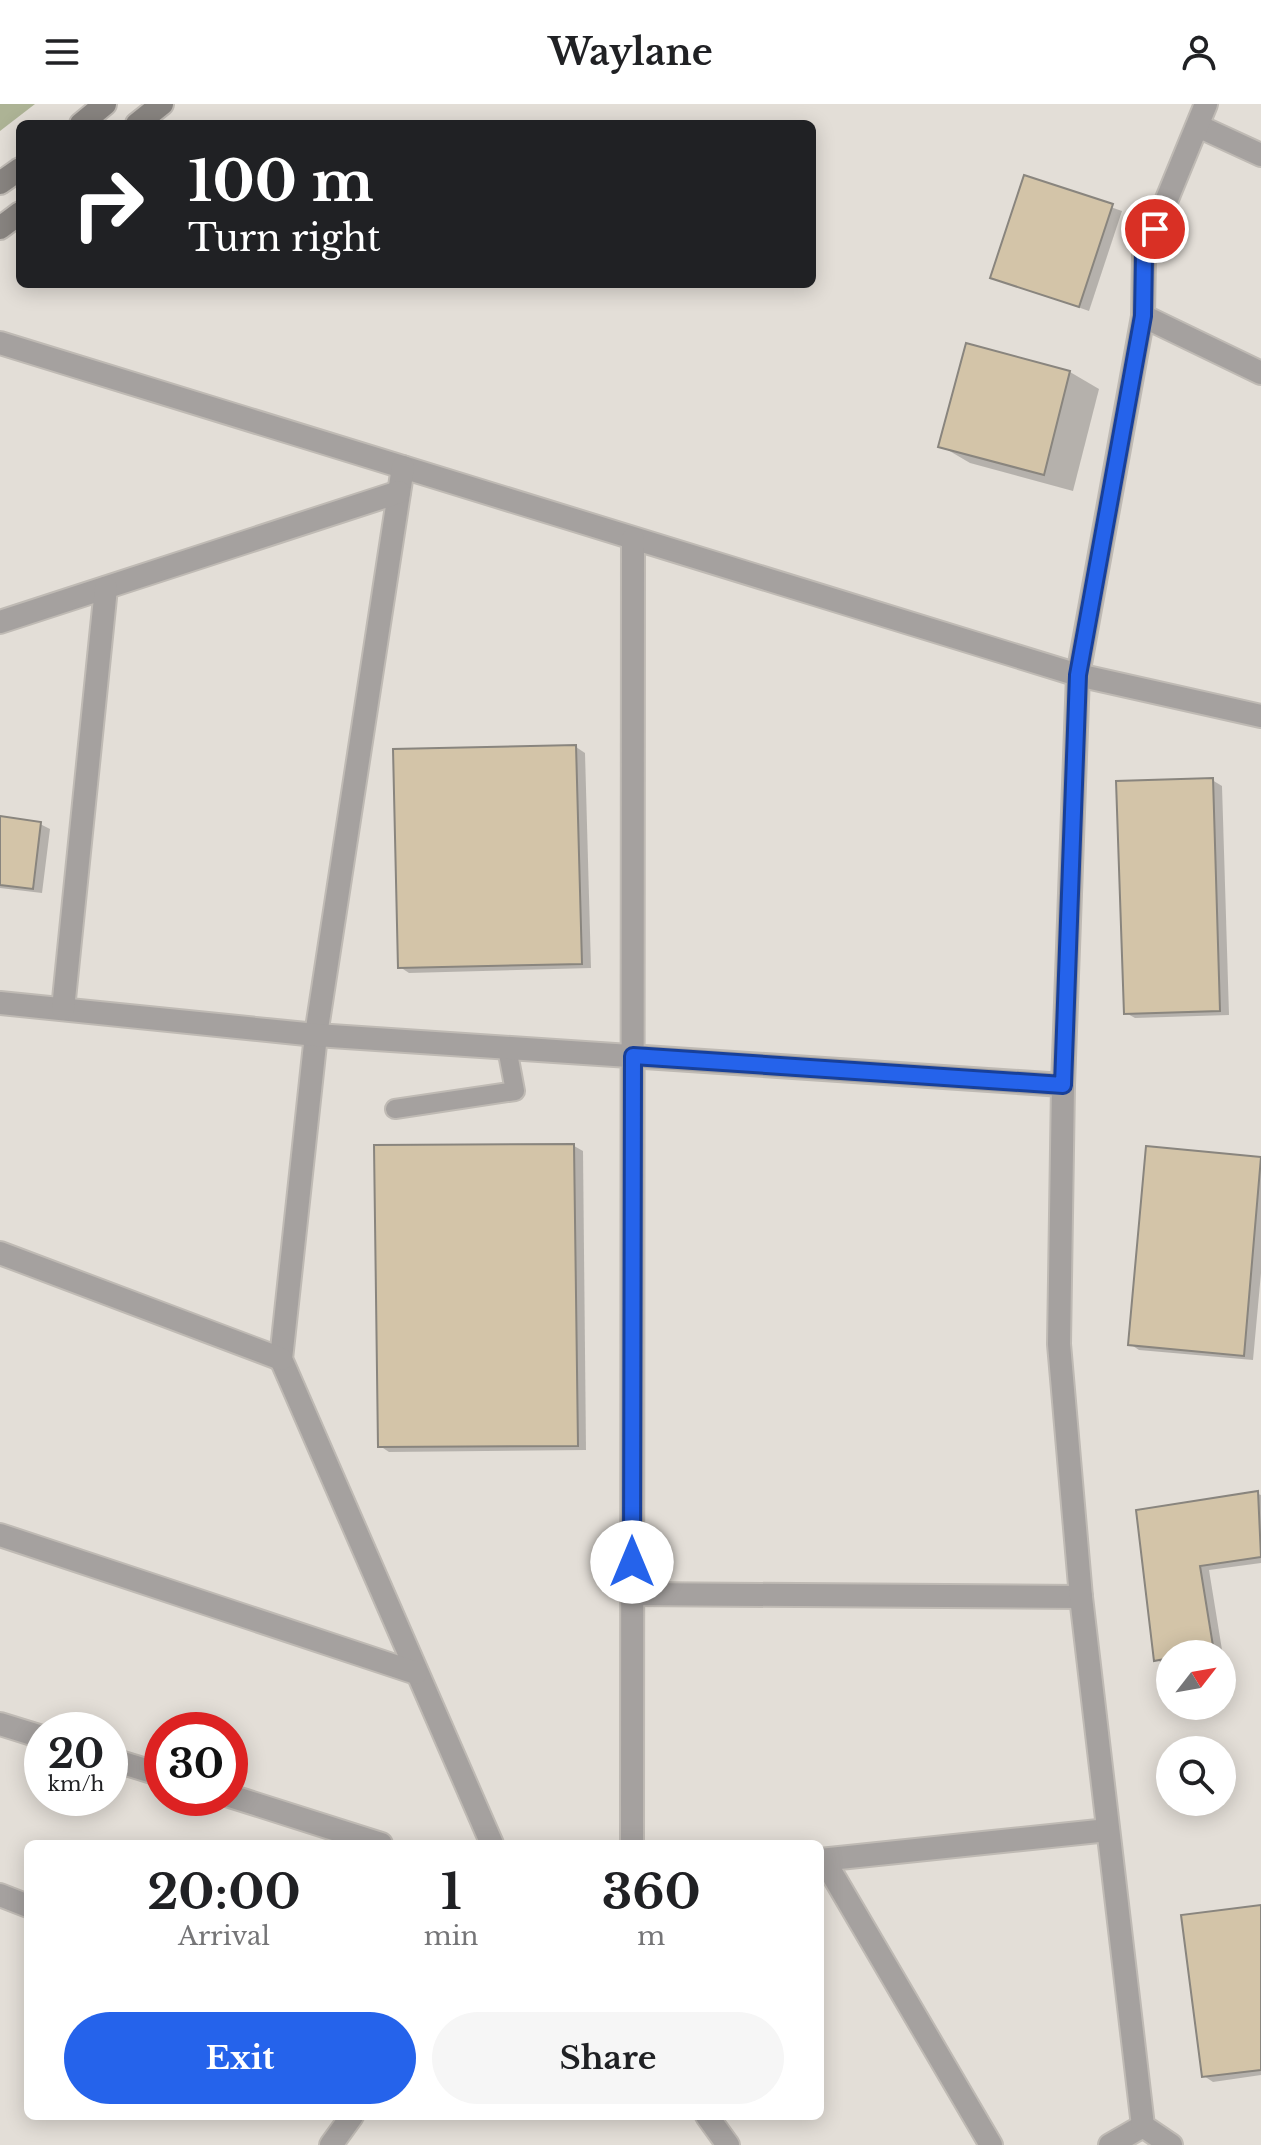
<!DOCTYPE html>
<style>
:root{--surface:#fff;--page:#f6f6f6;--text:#202124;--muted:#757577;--accent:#2563eb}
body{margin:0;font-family:"Libre Baskerville",serif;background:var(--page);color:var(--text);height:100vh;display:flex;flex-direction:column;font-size:30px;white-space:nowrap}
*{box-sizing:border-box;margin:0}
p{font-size:26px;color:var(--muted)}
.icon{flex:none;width:44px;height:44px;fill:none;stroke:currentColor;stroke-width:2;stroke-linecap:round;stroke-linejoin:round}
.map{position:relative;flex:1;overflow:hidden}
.sheet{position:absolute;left:24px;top:1736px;width:800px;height:280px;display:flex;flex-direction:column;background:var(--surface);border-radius:12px;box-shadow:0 4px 20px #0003}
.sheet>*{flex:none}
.top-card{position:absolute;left:16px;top:16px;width:800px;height:168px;border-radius:12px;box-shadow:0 4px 20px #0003;background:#202124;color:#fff;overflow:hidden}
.needle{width:52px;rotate:59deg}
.tools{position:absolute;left:1156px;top:1536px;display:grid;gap:16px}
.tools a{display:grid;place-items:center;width:80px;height:80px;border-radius:50%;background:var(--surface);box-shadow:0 4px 20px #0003;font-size:40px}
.speed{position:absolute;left:24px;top:1608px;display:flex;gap:16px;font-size:40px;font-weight:700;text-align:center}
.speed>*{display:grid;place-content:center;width:104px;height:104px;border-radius:50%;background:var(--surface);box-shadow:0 4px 20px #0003;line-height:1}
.speed small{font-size:20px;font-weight:400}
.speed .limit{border:12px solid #d22;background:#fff;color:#111}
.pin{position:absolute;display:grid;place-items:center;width:68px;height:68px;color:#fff;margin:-34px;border:4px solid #fff;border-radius:50%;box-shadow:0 2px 8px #0007}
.me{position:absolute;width:88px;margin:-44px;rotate:0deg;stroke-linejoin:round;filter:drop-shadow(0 0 6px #0008)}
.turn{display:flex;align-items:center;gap:28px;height:168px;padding:0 40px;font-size:36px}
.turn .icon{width:104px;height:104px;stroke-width:2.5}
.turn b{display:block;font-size:56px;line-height:68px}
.eta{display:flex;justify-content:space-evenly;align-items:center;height:136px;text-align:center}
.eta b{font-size:48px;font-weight:700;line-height:56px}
.action{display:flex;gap:16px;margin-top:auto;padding:16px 40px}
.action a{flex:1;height:92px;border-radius:48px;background:var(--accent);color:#fff;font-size:32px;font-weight:700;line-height:92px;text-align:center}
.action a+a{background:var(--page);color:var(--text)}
header{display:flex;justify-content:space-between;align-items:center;height:104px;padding:0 40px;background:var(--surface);font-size:36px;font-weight:700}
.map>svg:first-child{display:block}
.green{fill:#adb395}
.shadow{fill:#0003}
.building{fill:#d3c4a8;stroke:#89857e;stroke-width:2}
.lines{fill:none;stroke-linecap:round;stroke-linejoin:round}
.service-casing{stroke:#bfbab4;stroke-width:22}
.minor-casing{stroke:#bfbab4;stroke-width:26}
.secondary-casing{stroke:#bfbab4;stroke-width:26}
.service{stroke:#a5a19f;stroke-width:18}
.minor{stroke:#a5a19f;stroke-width:22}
.secondary{stroke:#888480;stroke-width:22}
.route-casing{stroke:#184099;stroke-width:20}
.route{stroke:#2563eb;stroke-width:14}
</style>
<header><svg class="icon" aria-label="menu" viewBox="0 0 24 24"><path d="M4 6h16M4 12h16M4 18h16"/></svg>Waylane<svg class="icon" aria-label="person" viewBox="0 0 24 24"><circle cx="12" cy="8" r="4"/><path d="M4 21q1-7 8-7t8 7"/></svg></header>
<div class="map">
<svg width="1261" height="2041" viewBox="0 0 1261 2041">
<rect width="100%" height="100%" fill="#e3ded7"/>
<polygon class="green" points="0,0 35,0 0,27"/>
<g class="shadow">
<polygon points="1025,73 1122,107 1089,207 992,173"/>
<polygon points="967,242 1070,268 1099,285 1073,387 970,359 941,342"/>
<polygon points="576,643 585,649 591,864 409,869 400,863"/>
<polygon points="1212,676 1222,682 1229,911 1135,914 1126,909"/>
<polygon points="0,714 40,720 50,725 42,789 0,784"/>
<polygon points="574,1042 583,1047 586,1346 389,1348 380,1342"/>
<polygon points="1148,1044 1261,1055 1261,1169 1253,1256 1139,1246 1130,1240"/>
<polygon points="1258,1390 1261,1391 1261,1459 1209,1466 1223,1552 1222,1550 1170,1550 1170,1560 1165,1561 1156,1555 1138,1407"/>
<polygon points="1261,1803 1261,1971 1213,1978 1204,1972"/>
</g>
<g class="building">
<polygon points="1024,71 1113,100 1079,203 990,174"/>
<polygon points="966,239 1070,267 1044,371 938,343"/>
<polygon points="576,641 582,860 398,864 393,645"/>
<polygon points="1213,674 1220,907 1124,910 1116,677"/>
<polygon points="0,712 41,718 33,785 0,781"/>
<polygon points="574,1040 578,1342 378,1343 374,1041"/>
<polygon points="1146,1042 1261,1053 1244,1252 1128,1241"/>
<polygon points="1258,1387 1261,1453 1200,1462 1214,1548 1170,1550 1170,1554 1154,1557 1136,1406"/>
<polygon points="1261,1801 1261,1966 1202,1973 1181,1811"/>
</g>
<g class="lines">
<defs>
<polyline id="service" points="395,1005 515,987 507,944"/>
<g id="minor">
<polyline points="1198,22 1261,51"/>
<polyline points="1143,212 1261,269"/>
<polyline points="0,239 1078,571 1261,612"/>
<polyline points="403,363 316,931 281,1255 492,1740"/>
<polyline points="0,518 399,388"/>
<polyline points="0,899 316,931 1063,981"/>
<polyline points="63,905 106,484"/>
<polyline points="0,1149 281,1255"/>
<polyline points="0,1431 416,1569"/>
<polyline points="632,1490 1081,1493"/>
<polyline points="0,1620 42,1633"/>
<polyline points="110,1655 162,1671"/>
<polyline points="230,1692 381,1740"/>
<polyline points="632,1740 633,435"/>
<polyline points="820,1756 1108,1726"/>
<polyline points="824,1756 991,2041"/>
<polyline points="0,1791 28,1802"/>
<polyline points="707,2012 728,2041"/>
<polyline points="331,2041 352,2012"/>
<polyline points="1110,2041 1143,2022"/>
<polyline points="1171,2041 1143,2022 1081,1493 1059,1240 1063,981 1078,571 1143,212 1144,151 1206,0"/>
</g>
<g id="secondary">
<polyline points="81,20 105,0"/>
<polyline points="137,20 162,0"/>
<polyline points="0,79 20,65"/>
<polyline points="0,124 20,109"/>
</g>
</defs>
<use href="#service" class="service-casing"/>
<use href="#minor" class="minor-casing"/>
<use href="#secondary" class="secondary-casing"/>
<use href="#service" class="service"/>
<use href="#minor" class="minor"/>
<use href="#secondary" class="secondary"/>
</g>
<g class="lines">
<defs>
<polyline id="route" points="632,1458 633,952 1063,981 1078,571 1143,212 1144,151 1155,125"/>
</defs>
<use href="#route" class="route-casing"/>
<use href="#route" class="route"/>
</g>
</svg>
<div class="tools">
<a><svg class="needle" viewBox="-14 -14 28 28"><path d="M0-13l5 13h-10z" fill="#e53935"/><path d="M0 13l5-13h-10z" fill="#757577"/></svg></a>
<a><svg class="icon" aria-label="search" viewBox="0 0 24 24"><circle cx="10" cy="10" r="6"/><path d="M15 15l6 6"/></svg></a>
</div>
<div class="speed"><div>20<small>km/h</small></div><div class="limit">30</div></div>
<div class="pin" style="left:1155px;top:125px;background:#d93025"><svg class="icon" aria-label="arrive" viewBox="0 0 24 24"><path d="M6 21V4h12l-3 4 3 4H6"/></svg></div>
<svg class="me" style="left:632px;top:1458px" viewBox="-20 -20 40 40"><circle r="19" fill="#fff"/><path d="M0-13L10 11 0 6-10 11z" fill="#2563eb"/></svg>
<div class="top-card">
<div class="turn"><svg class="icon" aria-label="right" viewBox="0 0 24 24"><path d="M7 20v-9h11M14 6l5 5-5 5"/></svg><div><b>100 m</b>Turn right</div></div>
</div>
<section class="sheet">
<div class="eta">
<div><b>20:00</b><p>Arrival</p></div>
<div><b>1</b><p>min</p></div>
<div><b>360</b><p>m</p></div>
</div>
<div class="action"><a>Exit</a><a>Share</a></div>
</section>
</div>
